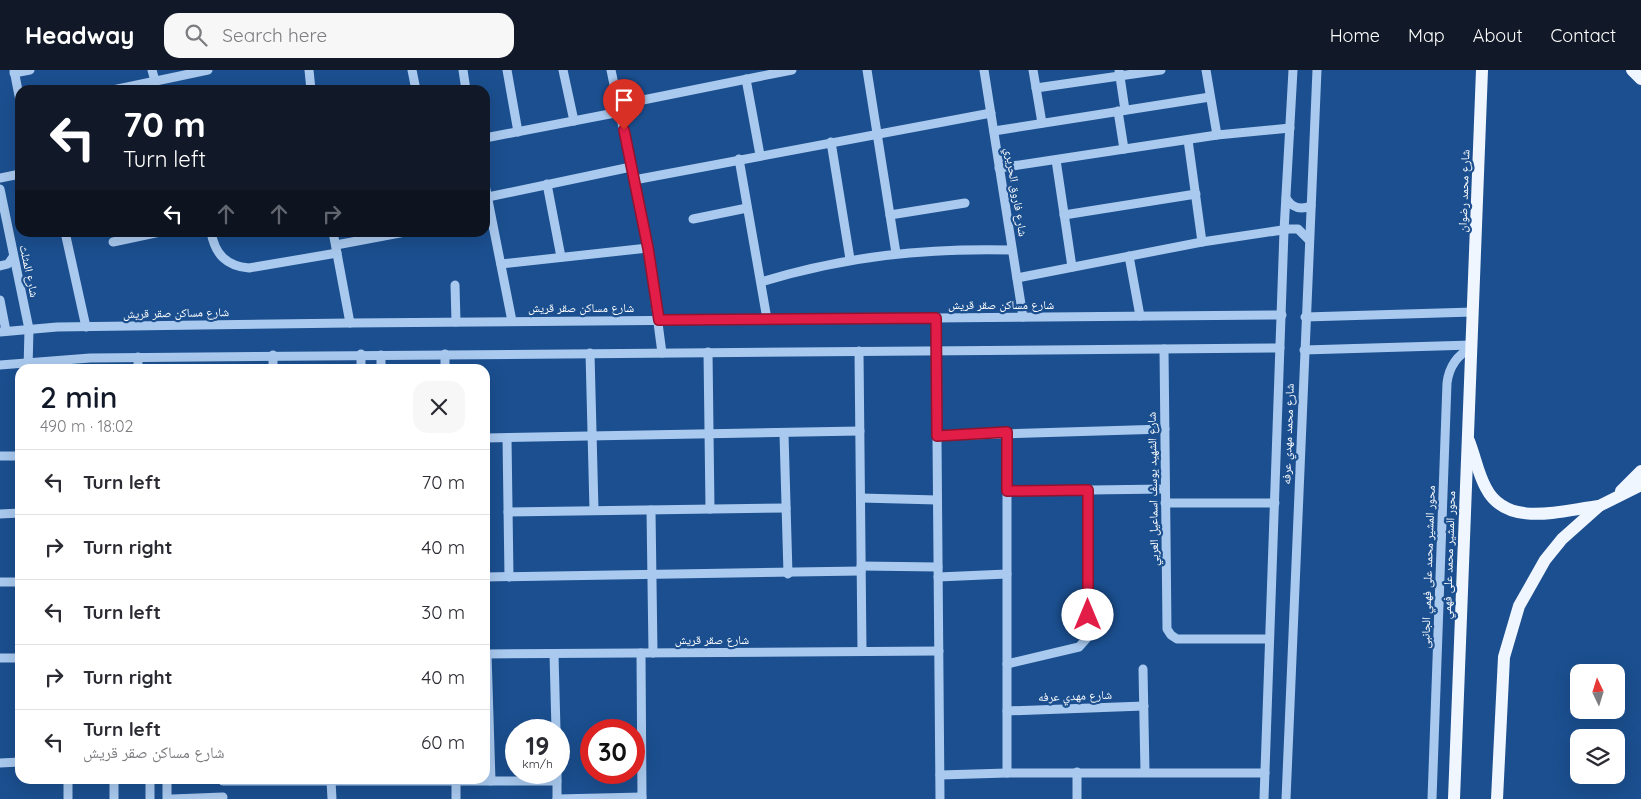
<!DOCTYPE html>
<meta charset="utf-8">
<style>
:root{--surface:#fff;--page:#f7f7f7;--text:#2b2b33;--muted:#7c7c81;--line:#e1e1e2;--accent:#111827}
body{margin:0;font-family:Quicksand,"Noto Naskh Arabic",sans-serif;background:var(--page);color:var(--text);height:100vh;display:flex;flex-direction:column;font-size:19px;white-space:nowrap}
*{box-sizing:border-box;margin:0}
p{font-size:16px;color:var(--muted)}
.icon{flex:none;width:28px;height:28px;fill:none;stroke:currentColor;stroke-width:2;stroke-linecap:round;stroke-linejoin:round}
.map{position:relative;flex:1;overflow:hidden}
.sheet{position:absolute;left:15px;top:294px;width:475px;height:420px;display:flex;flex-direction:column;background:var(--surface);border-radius:15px;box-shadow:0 5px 20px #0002}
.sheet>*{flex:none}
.top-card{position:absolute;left:15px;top:15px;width:475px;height:152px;border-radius:15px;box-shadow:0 5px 20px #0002;background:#111827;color:#fff;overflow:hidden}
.needle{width:32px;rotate:356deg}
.tools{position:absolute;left:1570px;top:594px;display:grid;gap:10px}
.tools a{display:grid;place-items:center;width:55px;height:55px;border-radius:10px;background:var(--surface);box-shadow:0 5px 20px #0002;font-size:25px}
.speed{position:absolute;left:505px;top:649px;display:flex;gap:10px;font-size:25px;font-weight:700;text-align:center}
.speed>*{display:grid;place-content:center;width:65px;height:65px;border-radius:50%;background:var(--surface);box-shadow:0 5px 20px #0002;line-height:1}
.speed small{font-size:12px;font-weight:400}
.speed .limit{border:8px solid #d22;background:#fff;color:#111}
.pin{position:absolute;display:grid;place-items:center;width:42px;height:42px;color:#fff;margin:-51px -21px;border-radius:50% 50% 50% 0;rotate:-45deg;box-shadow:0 0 5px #0007}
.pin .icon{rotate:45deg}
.me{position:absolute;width:55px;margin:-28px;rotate:0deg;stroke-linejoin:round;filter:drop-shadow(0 0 4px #0008)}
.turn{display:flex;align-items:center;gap:18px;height:105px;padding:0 25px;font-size:22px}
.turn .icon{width:65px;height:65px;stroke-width:2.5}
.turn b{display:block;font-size:35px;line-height:42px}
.lanes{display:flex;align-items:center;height:48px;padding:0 25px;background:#0003;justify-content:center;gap:25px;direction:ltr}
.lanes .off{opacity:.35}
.round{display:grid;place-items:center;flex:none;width:52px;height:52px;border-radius:15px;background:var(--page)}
.headline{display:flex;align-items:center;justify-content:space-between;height:85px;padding:0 25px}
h1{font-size:30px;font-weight:600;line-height:38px;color:var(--accent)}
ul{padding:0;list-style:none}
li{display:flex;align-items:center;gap:15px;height:65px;padding:0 25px;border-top:1px solid var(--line)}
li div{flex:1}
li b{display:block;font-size:19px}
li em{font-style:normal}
header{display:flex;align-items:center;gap:30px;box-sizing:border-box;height:70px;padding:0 25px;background:var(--accent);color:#fff}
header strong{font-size:24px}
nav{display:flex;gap:28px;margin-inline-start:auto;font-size:18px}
.search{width:350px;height:45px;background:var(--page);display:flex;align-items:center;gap:12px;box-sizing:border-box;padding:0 18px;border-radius:15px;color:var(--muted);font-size:19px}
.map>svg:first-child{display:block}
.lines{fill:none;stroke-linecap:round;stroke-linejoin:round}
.minor{stroke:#a9c9ee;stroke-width:9}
.major{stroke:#f0f6ff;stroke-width:12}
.route-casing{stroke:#92132f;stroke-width:12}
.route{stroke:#e11d48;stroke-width:9}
.labels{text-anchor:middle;stroke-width:4.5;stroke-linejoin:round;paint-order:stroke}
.street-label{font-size:12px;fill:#fff;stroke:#1b4f8f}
</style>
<header>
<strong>Headway</strong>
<div class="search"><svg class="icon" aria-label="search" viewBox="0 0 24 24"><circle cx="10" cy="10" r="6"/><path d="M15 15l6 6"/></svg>Search here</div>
<nav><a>Home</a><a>Map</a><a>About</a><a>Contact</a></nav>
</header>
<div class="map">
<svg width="1641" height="729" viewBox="0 0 1641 729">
<rect width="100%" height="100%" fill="#1b4f8f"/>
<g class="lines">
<g class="minor">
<polyline points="14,0 20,31"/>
<polyline points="152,0 155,11"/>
<polyline points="309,0 311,20"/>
<polyline points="412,0 416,20"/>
<polyline points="463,0 466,20"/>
<polyline points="507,0 518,62"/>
<polyline points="563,0 574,51"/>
<polyline points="611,0 648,178 662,283"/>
<polyline points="867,0 896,183"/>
<polyline points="984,0 1023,247"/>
<polyline points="1033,0 1042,53"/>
<polyline points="1119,0 1125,40"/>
<polyline points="1206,0 1217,65"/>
<polyline points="14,3 30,0"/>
<polyline points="746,9 760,85"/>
<polyline points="1036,18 1161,0"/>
<polyline points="113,20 208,0"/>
<polyline points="618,35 792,0"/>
<polyline points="1118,41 1124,79"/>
<polyline points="994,61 1210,27"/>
<polyline points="485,68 620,42"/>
<polyline points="1188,70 1202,172"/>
<polyline points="831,72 850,189"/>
<polyline points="739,89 767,249"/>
<polyline points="1056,90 1072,197"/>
<polyline points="999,98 1217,65 1290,58"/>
<polyline points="0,108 20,104"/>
<polyline points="634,110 991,43"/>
<polyline points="547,114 561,187"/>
<polyline points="485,115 512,251"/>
<polyline points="0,119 29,259 28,299"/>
<polyline points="488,127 631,97"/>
<path d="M1286 128C1292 138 1300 140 1311 136"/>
<polyline points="890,145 965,133"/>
<polyline points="1064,145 1196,124"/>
<polyline points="693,149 747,138"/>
<polyline points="65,162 86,257"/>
<path d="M211 162C215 184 226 196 249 198L337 183"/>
<polyline points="333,162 350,253"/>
<polyline points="113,172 160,162"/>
<polyline points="336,175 405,162"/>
<polyline points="1129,186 1140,246"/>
<polyline points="501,194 648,178"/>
<polyline points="0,196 8,194 13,187"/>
<polyline points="1017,208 1202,172 1289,159 1298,159 1308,169"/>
<path d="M761 212C846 186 924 178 1012 180"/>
<polyline points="455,215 456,252"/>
<polyline points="0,230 6,261"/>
<polyline points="1305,247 1473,242"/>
<polyline points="936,248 940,729"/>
<polyline points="0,262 57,257 350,253 1282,245"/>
<polyline points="1164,279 1167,559 1171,565 1177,569 1269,569"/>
<polyline points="1304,280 1472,275"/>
<polyline points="859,281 862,581"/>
<polyline points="708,282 710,439"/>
<polyline points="590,283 594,440"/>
<polyline points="361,284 361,299"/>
<polyline points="445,284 445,299"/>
<polyline points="273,285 273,299"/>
<polyline points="138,287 138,299"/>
<polyline points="0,295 90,288 1280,278"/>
<polyline points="381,299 381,285"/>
<polyline points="784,364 788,504"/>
<polyline points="937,366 1165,359"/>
<polyline points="485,368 860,361"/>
<polyline points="507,368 509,507"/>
<polyline points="0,386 20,386"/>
<polyline points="1007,421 1165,419"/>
<polyline points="861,428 937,430"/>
<polyline points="1165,433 1275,433"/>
<polyline points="651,440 653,583"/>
<polyline points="508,442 786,438"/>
<polyline points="0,444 20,443"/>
<polyline points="861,496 938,497"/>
<polyline points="485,507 861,501"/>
<polyline points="938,507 1007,504"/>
<polyline points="0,512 20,512"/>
<polyline points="641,583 642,729"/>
<polyline points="485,584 939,581"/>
<polyline points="487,584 491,711"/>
<polyline points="554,584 556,660"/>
<polyline points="0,588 20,588"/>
<polyline points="1007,594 1079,577 1087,568 1088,420"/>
<polyline points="1143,599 1145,702"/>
<polyline points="1007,641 1144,636"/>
<polyline points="0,693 20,692"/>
<polyline points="557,702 557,729"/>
<polyline points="1077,702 1077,729"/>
<polyline points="1007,703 1007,362"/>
<polyline points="940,705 1007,703 1265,703"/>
<polyline points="114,709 114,729"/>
<polyline points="150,709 150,729"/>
<polyline points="167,709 167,729"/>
<polyline points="223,711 557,711"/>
<polyline points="331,711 332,729"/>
<polyline points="456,711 456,729"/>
<polyline points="68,729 68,709"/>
<polyline points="172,729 223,727"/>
<polyline points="557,729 642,727"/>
<polyline points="1264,729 1284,161 1293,0"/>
<polyline points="1286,729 1317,0"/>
<path d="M1432 729 1447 313C1449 296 1457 285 1472 277"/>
</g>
<g class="major">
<polyline points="1632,0 1641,9"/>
<path d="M1469 371C1475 386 1478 404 1486 418 1507 459 1563 440 1599 436"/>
<polyline points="1621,421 1641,401"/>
<polyline points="1454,729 1482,0"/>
<polyline points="1497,729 1504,587 1519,536 1545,490 1562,469 1599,436 1641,415"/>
</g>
</g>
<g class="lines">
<defs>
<polyline id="route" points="624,60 648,178 659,250 936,248 937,366 1007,362 1007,421 1088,420 1088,545"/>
</defs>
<use href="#route" class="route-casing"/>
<use href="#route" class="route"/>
</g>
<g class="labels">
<g class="street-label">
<text transform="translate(1464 121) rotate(-88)" y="4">شارع محمد رضوان</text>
<text transform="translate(1016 122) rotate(81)" y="4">شارع فاروق الحريري</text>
<text transform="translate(29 201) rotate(78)" y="4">شارع المثلث</text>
<text x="1001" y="239">شارع مساكن صقر قريش</text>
<text x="581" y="242">شارع مساكن صقر قريش</text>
<text transform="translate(176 243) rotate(-1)" y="4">شارع مساكن صقر قريش</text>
<text transform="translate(1288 364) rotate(-88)" y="4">شارع محمد مهدي عرفه</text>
<text transform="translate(1153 419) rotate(-91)" y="4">شارع الشهيد يوسف اسماعيل العربي</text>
<text transform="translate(1449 485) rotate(-88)" y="4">محور المشير محمد على فهمي</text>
<text transform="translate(1428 497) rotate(-88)" y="4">محور المشير محمد على فهمي الجانبى</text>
<text x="712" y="574">شارع صقر قريش</text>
<text transform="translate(1075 626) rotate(-2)" y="4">شارع مهدي عرفه</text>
</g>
</g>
</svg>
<div class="tools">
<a><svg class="needle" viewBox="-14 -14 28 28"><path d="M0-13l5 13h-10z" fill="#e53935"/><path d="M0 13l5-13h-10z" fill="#7c7c81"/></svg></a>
<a><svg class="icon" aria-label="layers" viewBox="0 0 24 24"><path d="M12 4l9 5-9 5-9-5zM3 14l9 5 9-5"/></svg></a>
</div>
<div class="speed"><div>19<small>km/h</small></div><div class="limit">30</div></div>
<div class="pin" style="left:624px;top:60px;background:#d93025"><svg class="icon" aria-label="arrive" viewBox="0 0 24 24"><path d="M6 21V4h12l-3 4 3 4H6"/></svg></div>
<svg class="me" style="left:1088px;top:545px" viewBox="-20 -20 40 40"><circle r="19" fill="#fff"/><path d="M0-13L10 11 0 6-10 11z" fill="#e11d48"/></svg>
<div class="top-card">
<div class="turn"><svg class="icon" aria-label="left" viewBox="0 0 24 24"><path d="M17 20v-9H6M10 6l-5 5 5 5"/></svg><div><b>70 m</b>Turn left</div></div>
<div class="lanes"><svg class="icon" aria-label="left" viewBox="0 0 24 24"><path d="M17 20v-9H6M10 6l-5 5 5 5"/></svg><svg class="icon off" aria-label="ahead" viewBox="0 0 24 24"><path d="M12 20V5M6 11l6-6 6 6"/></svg><svg class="icon off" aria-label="ahead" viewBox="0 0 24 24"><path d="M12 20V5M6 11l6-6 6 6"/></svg><svg class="icon off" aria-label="right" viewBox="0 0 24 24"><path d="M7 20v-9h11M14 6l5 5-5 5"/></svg></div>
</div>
<section class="sheet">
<div class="headline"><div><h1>2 min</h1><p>490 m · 18:02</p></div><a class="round"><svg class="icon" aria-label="close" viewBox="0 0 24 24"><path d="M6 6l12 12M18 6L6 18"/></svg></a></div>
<ul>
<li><svg class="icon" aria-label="left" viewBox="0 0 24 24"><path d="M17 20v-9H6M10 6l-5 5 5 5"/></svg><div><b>Turn left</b></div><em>70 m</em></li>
<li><svg class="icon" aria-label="right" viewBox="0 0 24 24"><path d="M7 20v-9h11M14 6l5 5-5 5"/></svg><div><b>Turn right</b></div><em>40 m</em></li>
<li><svg class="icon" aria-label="left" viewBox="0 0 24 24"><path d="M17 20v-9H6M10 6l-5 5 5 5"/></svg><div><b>Turn left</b></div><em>30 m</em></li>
<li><svg class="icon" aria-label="right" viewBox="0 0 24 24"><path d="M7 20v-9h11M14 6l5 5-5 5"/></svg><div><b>Turn right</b></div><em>40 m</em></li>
<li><svg class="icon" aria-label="left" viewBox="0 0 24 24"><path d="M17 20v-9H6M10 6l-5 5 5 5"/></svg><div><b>Turn left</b><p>شارع مساكن صقر قريش</p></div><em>60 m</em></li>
</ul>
</section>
</div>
